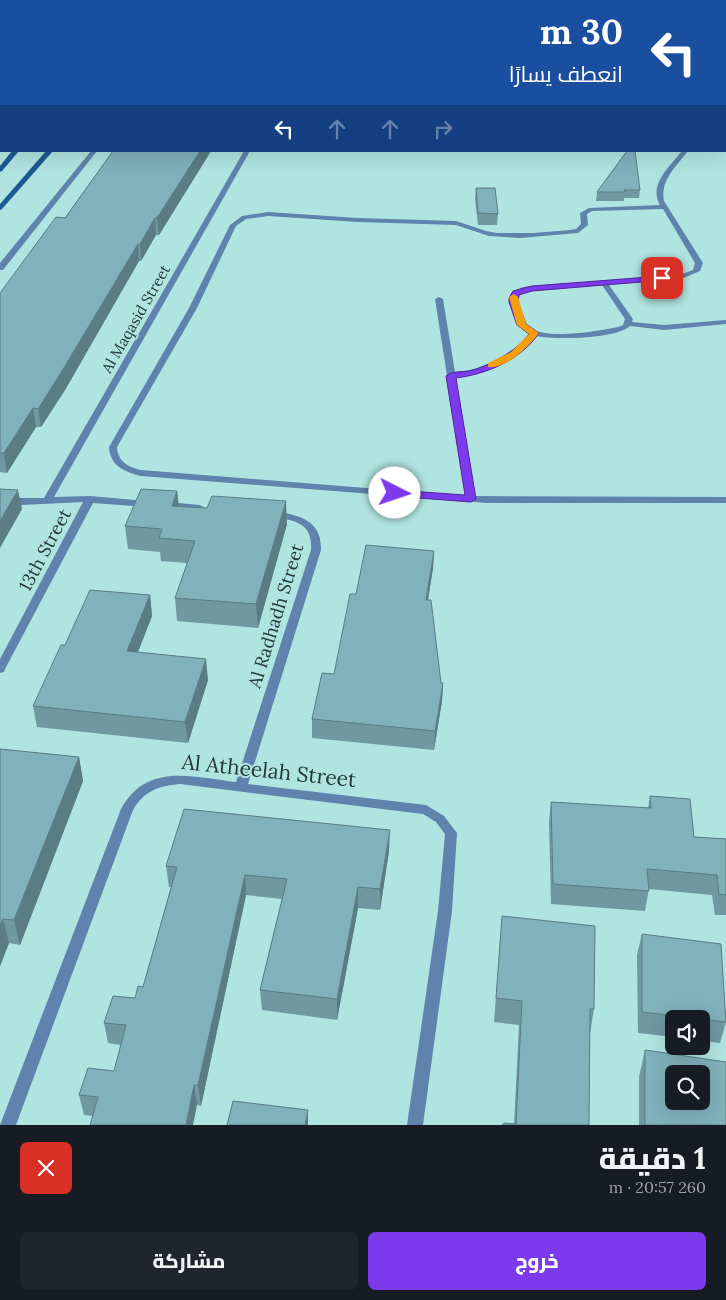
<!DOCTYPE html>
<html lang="ar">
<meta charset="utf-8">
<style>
:root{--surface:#171b24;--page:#20242c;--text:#f1f3f6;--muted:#9ea1a6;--accent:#7c3aed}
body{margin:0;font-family:Lora,Cairo,serif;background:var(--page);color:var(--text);direction:rtl;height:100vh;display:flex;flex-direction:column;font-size:19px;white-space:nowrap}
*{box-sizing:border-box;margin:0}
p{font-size:16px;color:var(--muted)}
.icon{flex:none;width:28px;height:28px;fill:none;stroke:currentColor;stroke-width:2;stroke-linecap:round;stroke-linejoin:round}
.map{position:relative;height:1125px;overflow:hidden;direction:ltr}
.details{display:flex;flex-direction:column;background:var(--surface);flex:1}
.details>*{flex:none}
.top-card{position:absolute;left:0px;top:0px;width:726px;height:152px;box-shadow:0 5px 20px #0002;direction:rtl;background:#1a4fa0;color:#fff;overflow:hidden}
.controls{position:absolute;left:665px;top:1010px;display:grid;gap:10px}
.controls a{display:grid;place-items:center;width:45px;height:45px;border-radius:8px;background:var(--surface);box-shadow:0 5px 20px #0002;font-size:25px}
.pin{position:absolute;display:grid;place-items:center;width:42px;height:42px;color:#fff;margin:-21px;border-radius:10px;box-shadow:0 2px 8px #0006}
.me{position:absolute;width:55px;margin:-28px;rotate:94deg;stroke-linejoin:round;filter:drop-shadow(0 0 4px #0008)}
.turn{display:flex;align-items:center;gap:18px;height:105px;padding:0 20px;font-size:22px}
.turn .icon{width:65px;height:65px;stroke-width:2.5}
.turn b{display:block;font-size:35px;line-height:42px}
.lanes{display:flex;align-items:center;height:48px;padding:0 20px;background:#0003;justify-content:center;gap:25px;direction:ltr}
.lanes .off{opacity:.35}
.round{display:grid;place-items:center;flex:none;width:52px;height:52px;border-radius:8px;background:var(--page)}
.headline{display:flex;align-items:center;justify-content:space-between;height:85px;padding:0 20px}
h1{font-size:30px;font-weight:800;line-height:38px}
.cta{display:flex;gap:10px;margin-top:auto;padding:10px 20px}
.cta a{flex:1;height:58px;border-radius:8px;background:var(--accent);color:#fff;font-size:20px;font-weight:800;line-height:58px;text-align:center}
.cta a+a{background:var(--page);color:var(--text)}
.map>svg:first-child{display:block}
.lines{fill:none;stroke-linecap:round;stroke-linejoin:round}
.street{fill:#5f83ac;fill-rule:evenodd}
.secondary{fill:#1d5993;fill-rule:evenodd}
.primary{fill:#133c65;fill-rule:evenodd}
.wall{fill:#6f98a1}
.shaded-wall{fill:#5a7c83}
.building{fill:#81b1bb;stroke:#5a7c83;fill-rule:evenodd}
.route{fill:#7c3aed;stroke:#51269a}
.slow{fill:#f59e0b}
.labels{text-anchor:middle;stroke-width:4;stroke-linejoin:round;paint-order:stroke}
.far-street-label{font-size:15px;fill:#243938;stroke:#b0e4e1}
.street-label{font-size:18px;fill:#243938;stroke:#b0e4e1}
.near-street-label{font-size:21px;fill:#243938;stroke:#b0e4e1}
</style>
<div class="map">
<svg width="726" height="1125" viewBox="0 0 726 1125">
<rect width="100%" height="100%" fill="#b0e4e1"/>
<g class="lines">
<g class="street">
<polygon points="275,0 282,0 282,1 276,1"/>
<rect x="725" y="25" width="1" height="4"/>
<polygon points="726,96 726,101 725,102 725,97"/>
<polygon points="91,151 97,151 3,270 0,270 0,263"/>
<polygon points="244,151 250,151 54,497 90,496 147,501 152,504 147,507 93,503 5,669 4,672 0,673 0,659 83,502 22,505 0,504 0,498 44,498"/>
<path d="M682 151H688C676 167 660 180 664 201L703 263 700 271 681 279 609 285 633 319 632 322 664 325 726 320V324L664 330 630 326C617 339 554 340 536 336 517 361 487 375 456 377L475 496 726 497V503H487L141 476C125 472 110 466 109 447L189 308 230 225 242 216 268 212 358 218 456 221 486 231 497 233H533L570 230 576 229 581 224 580 213 589 208 660 205C648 185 670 166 682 151ZM663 209 695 263 693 270 680 275 531 286C521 287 514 289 509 298 512 313 515 327 529 334 511 357 484 370 455 372L443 299 439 297 435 299 466 496 141 470C128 467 118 462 117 447L197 308 236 226 246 219 268 216 358 222 456 225 489 236 520 238 578 233 588 225 587 214 592 211ZM602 285 625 319 623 325 618 327C599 331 538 342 525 324 520 317 518 306 517 298L523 292Z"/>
<polygon points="167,502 200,505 205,508 200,511 164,507 162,505"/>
<path d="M274 511C299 515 322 520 321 550L248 784 426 805 444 816 457 833 452 911 423 1125H407L438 911 445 834 436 822 423 814 180 784C158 786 144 791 133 810L16 1125H0L121 809C147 762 192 777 236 782L311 550C313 521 293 521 271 516L269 514Z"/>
</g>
<g class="secondary">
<polygon points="12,151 19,151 2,171 0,172 0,166"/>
<polygon points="46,151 53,151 2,209 0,210 0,204"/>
</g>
<g class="primary">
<rect x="152" y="0" width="6" height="1"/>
<rect x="0" y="20" width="1" height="4"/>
<rect x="0" y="32" width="1" height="4"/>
<rect x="725" y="49" width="1" height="4"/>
</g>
</g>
<g class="wall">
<polygon points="113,151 211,151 159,235 156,235 141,261 139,261 65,390 41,427 36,427 7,473 0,472 0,293 65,218"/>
<polygon points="627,151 640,190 639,198 624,198 624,201 596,201 597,192"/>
<polygon points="476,188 498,214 497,225 478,225 475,199"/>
<polygon points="177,491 179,506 287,524 258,628 177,621 175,598 187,563 161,561 160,552 128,549 125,526"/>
<polygon points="434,551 433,568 428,600 441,683 443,683 442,701 434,750 312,738 312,719 334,674"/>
<polygon points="150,595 152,616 138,652 208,680 188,743 37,727 33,706 65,645"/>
<polygon points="0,749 79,757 83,781 20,945 9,943 0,966"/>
<polygon points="650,796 694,837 726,839 726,915 715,915 712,895 649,889 645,911 551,904 549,822 551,802 648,808"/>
<polygon points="389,851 380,910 358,908 337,1020 262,1010 260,990 282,899 246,895 201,1106 197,1105 93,1116 84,1115 79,1095 114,1071 121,1045 108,1043 104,1023 135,998 143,987 171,887 169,887 166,866"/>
<polygon points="502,916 594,1009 590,1034 589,1125 502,1125 514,1124 519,1025 494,1022"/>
<polygon points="642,934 726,1022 720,1043 701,1041 701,1019 674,1019 674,1037 638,1033 637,955"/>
<polygon points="645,1050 726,1125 639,1125 639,1077"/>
</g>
<g class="shaded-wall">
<polygon points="200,151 211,151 159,235 157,218"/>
<polygon points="155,218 156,235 141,261 140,244"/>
<polygon points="138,244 139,261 65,390 41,427 38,409"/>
<polygon points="33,408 36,427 7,473 4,453"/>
<polygon points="18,490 22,509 0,548 0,521"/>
<polygon points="177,491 179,513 172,506"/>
<polygon points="286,501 287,524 258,628 256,604"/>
<polygon points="434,551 433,568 425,618 426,600"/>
<polygon points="150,595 152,616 130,672 127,651"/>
<polygon points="206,659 208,680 188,743 185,722"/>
<polygon points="443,683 442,701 434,750 435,731"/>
<polygon points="79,757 83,781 20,945 14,920"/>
<polygon points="390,830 389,851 380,910 380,889"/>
<polygon points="245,875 246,895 201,1106 198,1085"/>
<polygon points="358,887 358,908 337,1020 337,999"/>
<polygon points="3,919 9,943 0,966 0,926"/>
<polygon points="194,1085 197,1105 193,1125 186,1125"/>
<polygon points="308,1110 308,1125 305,1125"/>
</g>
<g class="building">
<polygon points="113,151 200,151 157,218 155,218 140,244 138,244 62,371 38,409 33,408 4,453 0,453 0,293 56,217 65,218"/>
<polygon points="627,151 635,151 640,190 624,190 625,192 597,192"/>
<polygon points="476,188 495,188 498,214 478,213"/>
<polygon points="0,489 18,490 0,521"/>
<polygon points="141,489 177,491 172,506 207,508 212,496 286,501 256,604 175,598 195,541 159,538 162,529 125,526"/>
<polygon points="366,545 434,551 426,600 431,600 441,683 443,683 435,731 312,719 322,673 334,674 350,594 356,594"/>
<polygon points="90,590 150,595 127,651 206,659 185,722 33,706 61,645 65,645"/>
<polygon points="0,749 79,757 14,920 3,919 0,926"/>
<polygon points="650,796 690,799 694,837 726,839 726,895 719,894 717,875 647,869 649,891 553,884 551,802 651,808"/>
<polygon points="184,809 390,830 380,889 358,887 337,999 260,990 287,879 245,875 198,1085 194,1085 186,1125 90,1125 98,1097 79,1095 88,1068 114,1071 126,1025 104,1023 113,996 135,998 138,986 143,987 177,867 166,866"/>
<polygon points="502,916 595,926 594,1009 590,1009 589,1125 502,1125 504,1123 516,1124 522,1001 496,998"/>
<polygon points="642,934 721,944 726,1022 642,1012"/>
<path d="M645 1050 726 1062V1125H645ZM674 1074H701V1101H674Z"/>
<polygon points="233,1101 308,1110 305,1125 227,1125"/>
</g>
<path class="route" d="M662 276 666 278 665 280 532 291 519 295 518 302 526 324 539 333C521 360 487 374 456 378L476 499 471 502 392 496 390 493 395 490 465 495 446 376C452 371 461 372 469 371 489 366 517 351 529 334L517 325 509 302V298L513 291 532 286Z"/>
<path class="slow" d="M514 294 518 297 526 324 539 333C529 346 506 370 488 367V363L511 352 529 334 517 325 509 297Z"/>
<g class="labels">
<g class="far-street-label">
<text transform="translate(136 319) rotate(-60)" y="5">Al Maqasid Street</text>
</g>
<g class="street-label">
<text transform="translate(45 550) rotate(-62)" y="6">13th Street</text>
<text transform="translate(276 616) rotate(-73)" y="6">Al Radhadh Street</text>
</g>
<g class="near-street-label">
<text transform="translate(269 771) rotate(6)" y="7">Al Atheelah Street</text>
</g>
</g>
</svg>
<div class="controls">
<a><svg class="icon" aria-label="sound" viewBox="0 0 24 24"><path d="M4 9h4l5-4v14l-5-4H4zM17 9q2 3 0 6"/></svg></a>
<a><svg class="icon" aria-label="search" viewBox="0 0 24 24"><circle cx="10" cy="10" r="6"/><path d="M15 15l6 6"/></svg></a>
</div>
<div class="pin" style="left:662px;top:278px;background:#d93025"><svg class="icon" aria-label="arrive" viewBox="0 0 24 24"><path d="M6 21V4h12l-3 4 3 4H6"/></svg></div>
<svg class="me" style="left:395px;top:493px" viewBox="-20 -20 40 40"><circle r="19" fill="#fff"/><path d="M0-13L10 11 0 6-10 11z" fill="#7c3aed"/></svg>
<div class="top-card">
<div class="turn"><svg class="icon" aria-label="left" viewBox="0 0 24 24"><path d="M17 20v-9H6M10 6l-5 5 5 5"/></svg><div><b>30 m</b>انعطف يسارًا</div></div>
<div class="lanes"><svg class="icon" aria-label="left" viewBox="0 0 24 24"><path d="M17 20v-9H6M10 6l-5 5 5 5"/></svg><svg class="icon off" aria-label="ahead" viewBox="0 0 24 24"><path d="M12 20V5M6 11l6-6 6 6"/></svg><svg class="icon off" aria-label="ahead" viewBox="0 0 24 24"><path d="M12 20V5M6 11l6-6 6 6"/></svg><svg class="icon off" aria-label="right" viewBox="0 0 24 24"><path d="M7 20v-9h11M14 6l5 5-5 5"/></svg></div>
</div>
</div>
<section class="details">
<div class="headline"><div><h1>1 دقيقة</h1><p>260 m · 20:57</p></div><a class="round" style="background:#d93025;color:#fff"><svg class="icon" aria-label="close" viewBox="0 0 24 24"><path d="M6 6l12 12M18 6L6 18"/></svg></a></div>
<div class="cta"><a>خروج</a><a>مشاركة</a></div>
</section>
